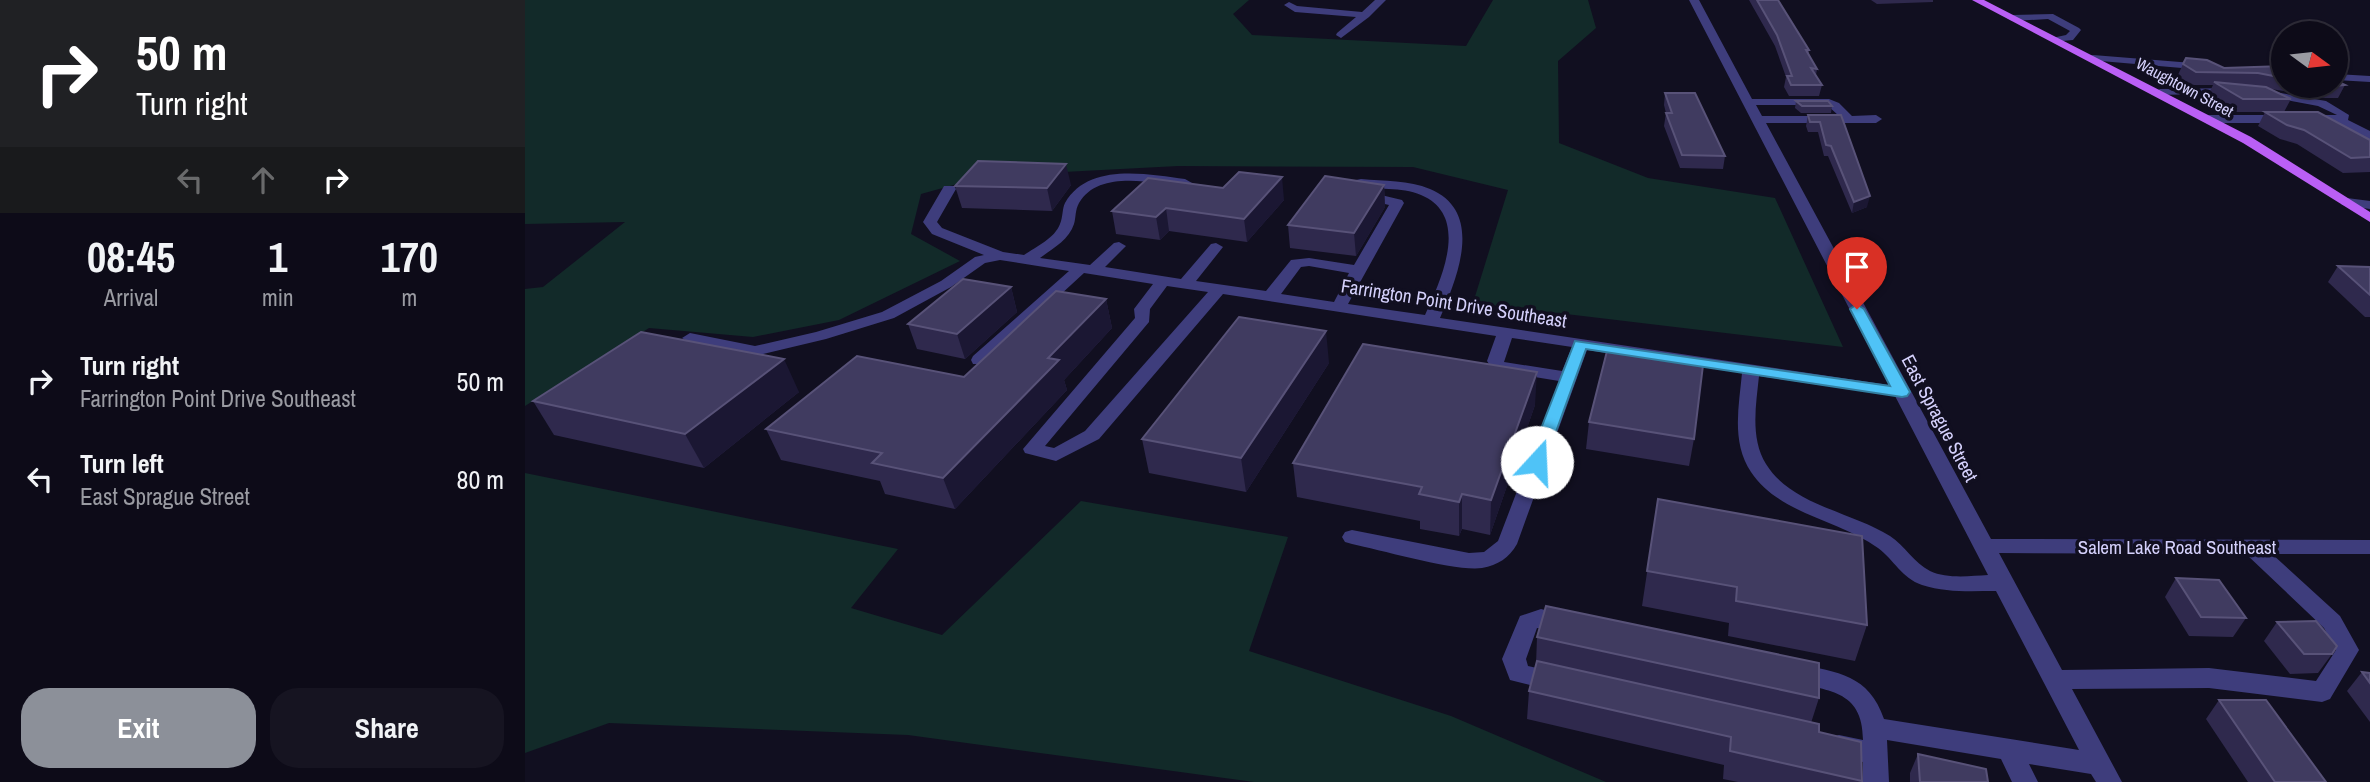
<!DOCTYPE html>
<style>
:root{--surface:#0d0b18;--page:#161421;--text:#f1f3f6;--muted:#9a9ba2;--line:#2d2b37;--accent:#8c9099}
body{margin:0;font-family:"Archivo Narrow",sans-serif;background:var(--page);color:var(--text);height:100vh;display:flex;flex-direction:column;font-size:26px;white-space:nowrap}
*{box-sizing:border-box;margin:0}
p{font-size:23px;color:var(--muted)}
.icon{flex:none;width:38px;height:38px;fill:none;stroke:currentColor;stroke-width:2;stroke-linecap:round;stroke-linejoin:round}
.map{position:relative;flex:1;overflow:hidden}
.sheet{display:flex;flex-direction:column;background:var(--surface);width:525px}
.sheet>*{flex:none}
.guide{background:#202124;color:#fff;overflow:hidden}
.needle{width:46px;rotate:105deg}
.controls{position:absolute;left:1746px;top:21px;display:grid;gap:14px}
.controls a{display:grid;place-items:center;width:77px;height:77px;border-radius:50%;background:var(--surface);box-shadow:0 2px 5px #0004,0 0 0 2px var(--line);font-size:35px}
.pin{position:absolute;display:grid;place-items:center;width:60px;height:60px;color:#fff;margin:-72px -30px;border-radius:50% 50% 50% 0;rotate:-45deg;box-shadow:0 0 7px #0007}
.pin .icon{rotate:45deg}
.me{position:absolute;width:77px;margin:-38px;rotate:20deg;stroke-linejoin:round;filter:drop-shadow(0 0 5px #0008)}
.turn{display:flex;align-items:center;gap:24px;height:147px;padding:0 21px;font-size:32px}
.turn .icon{width:91px;height:91px;stroke-width:2.5}
.turn b{display:block;font-size:49px;line-height:60px}
.lanes{display:flex;align-items:center;height:66px;padding:0 21px;background:#0003;justify-content:center;gap:35px;direction:ltr}
.lanes .off{opacity:.35}
.eta{display:flex;justify-content:space-evenly;align-items:center;height:119px;text-align:center}
.eta b{font-size:42px;font-weight:800;line-height:49px}
.cta{display:flex;gap:14px;margin-top:auto;padding:14px 21px}
.cta a{flex:1;height:80px;border-radius:28px;background:var(--accent);color:#fff;font-size:28px;font-weight:800;line-height:80px;text-align:center}
.cta a+a{background:var(--page);color:var(--text)}
ul{padding:0;list-style:none}
li{display:flex;align-items:center;gap:21px;height:98px;padding:0 21px}
li div{flex:1}
li b{display:block;font-size:26px}
li em{font-style:normal}
main{display:flex;flex:1;min-height:0}
.map>svg:first-child{display:block}
.green{fill:#122a29}
.lines{fill:none;stroke-linecap:round;stroke-linejoin:round}
.minor{fill:#3e3d7c;fill-rule:evenodd}
.major{fill:#ba5ff5;fill-rule:evenodd}
.wall{fill:#2f294d}
.shaded-wall{fill:#1b1733}
.building{fill:#403b60;stroke:#585278;stroke-width:2}
.route{fill:#4fc3f7;stroke:#337fa1;stroke-width:2}
.labels{text-anchor:middle;stroke-width:7;stroke-linejoin:round;paint-order:stroke}
.far-street-label{font-size:16px;fill:#d5d1fc;stroke:#110f20}
.street-label{font-size:19px;fill:#d5d1fc;stroke:#110f20}
</style>
<main>
<section class="sheet">
<div class="guide">
<div class="turn"><svg class="icon" aria-label="right" viewBox="0 0 24 24"><path d="M7 20v-9h11M14 6l5 5-5 5"/></svg><div><b>50 m</b>Turn right</div></div>
<div class="lanes"><svg class="icon off" aria-label="left" viewBox="0 0 24 24"><path d="M17 20v-9H6M10 6l-5 5 5 5"/></svg><svg class="icon off" aria-label="ahead" viewBox="0 0 24 24"><path d="M12 20V5M6 11l6-6 6 6"/></svg><svg class="icon" aria-label="right" viewBox="0 0 24 24"><path d="M7 20v-9h11M14 6l5 5-5 5"/></svg></div>
</div>
<div class="eta">
<div><b>08:45</b><p>Arrival</p></div>
<div><b>1</b><p>min</p></div>
<div><b>170</b><p>m</p></div>
</div>
<ul>
<li><svg class="icon" aria-label="right" viewBox="0 0 24 24"><path d="M7 20v-9h11M14 6l5 5-5 5"/></svg><div><b>Turn right</b><p>Farrington Point Drive Southeast</p></div><em>50 m</em></li>
<li><svg class="icon" aria-label="left" viewBox="0 0 24 24"><path d="M17 20v-9H6M10 6l-5 5 5 5"/></svg><div><b>Turn left</b><p>East Sprague Street</p></div><em>80 m</em></li>
</ul>
<div class="cta"><a>Exit</a><a>Share</a></div>
</section>
<div class="map">
<svg width="1845" height="782" viewBox="0 0 1845 782">
<rect width="100%" height="100%" fill="#110f20"/>
<g class="green">
<polygon points="0,0 724,0 708,14 727,35 941,46 968,0 1063,0 1071,28 1033,61 1034,143 1123,178 1250,198 1318,347 948,303 983,190 888,167 653,166 461,176 396,194 386,234 435,261 314,320 228,337 124,328 0,406 0,289 18,287 100,222 0,224"/>
<polygon points="0,473 373,549 326,608 417,635 556,501 763,537 724,651 926,716 1081,782 729,782 383,735 84,723 0,753"/>
</g>
<g class="lines">
<g class="minor">
<polygon points="850,0 861,0 844,17 816,38 811,35 812,33 831,17 770,12 759,5 764,2 772,6 837,12"/>
<path d="M1164 0H1174L1227 99H1304L1314 103 1327 116 1351 115 1357 119 1351 123H1241L1466 539 1845 540V554H1747L1815 616 1834 650 1805 699 1797 702 1684 688 1547 689 1597 782H1571L1566 774 1504 764 1513 782H1487L1476 759 1362 740 1364 782H1338V762L1305 754 1301 746 1305 738 1314 735 1338 740C1338 688 1301 692 1264 680L1260 673 1264 666 1272 664C1313 672 1344 675 1359 719L1554 750 1471 591C1446 591 1422 593 1397 585 1377 578 1369 560 1353 548 1313 519 1255 515 1226 472 1206 442 1214 406 1217 373L1062 350 992 544C984 558 973 565 957 568 932 572 856 550 827 544L820 542 817 537 820 532 827 530 944 553 959 552 973 541 1034 381 968 370 962 361 971 336 698 294 574 439 531 461 500 453 498 449 610 318 609 309 628 284 559 273 460 364H448L446 360 448 356 544 271 475 260 460 263 426 287 369 318 301 339 230 356 165 343 157 338 165 333 230 346 291 332 357 312 416 281 450 257 459 255 407 234 398 222 419 186H429L431 189 412 222 417 228 478 252 499 255C511 247 530 238 535 224 538 217 537 209 540 203 563 162 622 174 660 179L667 183 660 187C628 183 574 169 554 203 550 210 551 217 549 224 544 240 527 249 515 258L565 265 589 243 594 242 601 246 580 267 656 279 686 244 691 243 698 247 671 281 741 291 766 260 784 258 829 265 864 205 830 197V191L835 190 877 200 879 203 823 304 900 315C916 280 946 216 896 195 876 186 852 191 831 186V180L836 179C859 181 884 180 905 189 960 212 932 278 915 318L1364 385ZM1231 105H1302L1314 116H1237ZM784 266 824 273 809 302 756 294 776 267ZM642 286 683 292 560 431 529 448 520 446 624 322 625 309ZM987 338 1047 347 1037 371 979 362ZM1234 376 1370 396 1463 575C1445 576 1422 579 1405 571 1389 563 1380 546 1365 536 1327 512 1266 505 1241 464 1225 438 1231 405 1234 376ZM1474 553 1721 554 1799 628 1811 650 1791 681 1684 668 1537 670Z"/>
<polygon points="1528,14 1554,28 1556,30 1548,40 1527,42 1527,38 1541,35 1545,31 1523,19 1487,21 1482,18 1487,15"/>
<polygon points="1568,55 1680,64 1685,67 1680,70 1564,60 1564,56"/>
<polygon points="1811,74 1845,76 1845,82 1811,80"/>
<polygon points="1714,88 1714,92 1710,93 1635,95 1629,92 1635,89"/>
<polygon points="1744,91 1801,101 1824,115 1823,120 1845,131 1845,140 1811,123 1684,123 1678,119 1684,115 1812,115 1793,106 1740,96 1738,94"/>
<polygon points="1822,198 1845,201 1845,209 1817,205 1815,202"/>
<polygon points="1016,609 1047,617 1050,623 1047,629 1039,632 1012,628 1001,659 1003,666 1038,674 1042,681 1038,688 1030,691 985,680 977,659 995,616"/>
</g>
<polygon class="major" points="1447,0 1459,0 1726,137 1845,212 1845,222 1718,143"/>
</g>
<g class="wall">
<polygon points="1224,0 1253,0 1284,50 1284,55 1292,69 1291,75 1297,85 1294,96 1264,96 1259,87 1261,77 1250,46"/>
<polygon points="1346,0 1408,0 1408,2 1352,4"/>
<polygon points="1658,64 1699,68 1759,66 1759,86 1820,85 1813,98 1800,98 1746,89 1766,99 1759,112 1845,140 1845,172 1818,173 1772,144 1755,139 1733,126 1740,112 1712,112 1683,95 1688,85 1666,85 1652,77"/>
<polygon points="1140,93 1200,156 1198,169 1155,168 1139,126 1141,113 1139,105"/>
<polygon points="1271,101 1307,106 1306,113 1276,113 1270,108"/>
<polygon points="1283,115 1316,115 1342,207 1327,213 1303,156 1299,156 1293,132 1283,132 1281,126"/>
<polygon points="546,185 527,211 437,208 430,186"/>
<polygon points="859,185 860,207 831,256 765,248 763,225"/>
<polygon points="759,200 722,242 644,231 635,240 591,234 587,211"/>
<polygon points="1813,266 1845,267 1845,317 1840,317 1803,282"/>
<polygon points="486,287 492,312 440,359 392,349 383,324"/>
<polygon points="581,299 587,328 539,380 542,390 430,509 360,494 355,481 256,460 241,429 439,377"/>
<polygon points="804,363 721,492 624,473 617,439"/>
<polygon points="274,392 179,468 29,435 8,401"/>
<polygon points="1010,405 965,535 937,529 934,536 895,529 895,521 772,497 768,463"/>
<polygon points="1064,422 1169,439 1164,466 1061,449"/>
<polygon points="1133,499 1342,625 1330,661 1203,636 1204,623 1117,606"/>
<polygon points="1651,578 1721,618 1708,637 1664,636 1640,597"/>
<polygon points="1752,622 1807,654 1793,673 1765,674 1739,641"/>
<polygon points="1012,637 1294,698 1286,723 1337,781 1337,782 1213,782 1198,779 1199,765 1002,719 1004,691 1011,665"/>
<polygon points="1837,672 1845,673 1845,722 1822,691"/>
<polygon points="1694,700 1801,782 1723,782 1681,719"/>
<polygon points="1393,754 1463,782 1385,782 1385,773"/>
</g>
<g class="shaded-wall">
<polygon points="541,164 546,185 527,211 522,188"/>
<polygon points="757,177 759,200 722,242 719,219"/>
<polygon points="859,185 860,207 831,256 829,233"/>
<polygon points="1345,196 1342,207 1327,213 1329,202"/>
<polygon points="641,208 644,231 635,240 631,217"/>
<polygon points="486,287 492,312 440,359 432,334"/>
<polygon points="581,299 587,328 539,380 542,390 430,509 418,478 523,358"/>
<polygon points="801,331 804,363 721,492 716,458"/>
<polygon points="259,359 274,392 179,468 160,434"/>
<polygon points="1012,372 1010,405 965,535 966,500"/>
<polygon points="937,494 937,529 934,536 934,502"/>
</g>
<g class="building">
<polygon points="1232,0 1253,0 1284,50 1281,50 1292,69 1286,68 1297,85 1266,85 1262,76 1267,76 1252,35"/>
<polygon points="1661,58 1682,60 1699,68 1759,66 1759,78 1733,73 1671,72 1658,64"/>
<polygon points="1811,81 1820,85 1811,86"/>
<polygon points="1689,82 1741,87 1766,99 1718,99"/>
<polygon points="1140,93 1170,93 1200,156 1157,155 1141,113 1147,113"/>
<polygon points="1271,101 1303,101 1307,106 1277,106"/>
<polygon points="1740,112 1793,112 1845,140 1845,157 1826,158 1779,130 1762,125"/>
<polygon points="1283,115 1316,115 1345,196 1329,202 1306,146 1301,145 1295,122 1285,122"/>
<polygon points="453,161 541,164 522,188 430,186"/>
<polygon points="714,172 757,177 719,219 641,208 631,217 587,211 623,178 698,188"/>
<polygon points="800,176 859,185 829,233 763,225"/>
<polygon points="1813,266 1845,267 1845,295"/>
<polygon points="438,279 486,287 432,334 383,324"/>
<polygon points="531,291 581,299 523,358 534,360 418,478 347,463 357,453 241,429 332,356 439,377"/>
<polygon points="714,317 801,331 716,458 617,439"/>
<polygon points="116,332 259,359 160,434 8,401"/>
<polygon points="838,344 1012,372 966,500 937,494 934,502 894,494 897,487 768,463"/>
<polygon points="1082,351 1178,365 1169,439 1064,422"/>
<polygon points="1133,499 1337,536 1342,625 1211,601 1212,587 1122,571"/>
<polygon points="1651,578 1694,580 1721,618 1676,617"/>
<polygon points="1021,606 1294,663 1294,698 1012,637"/>
<polygon points="1791,621 1812,646 1807,654 1779,654 1752,622"/>
<polygon points="1012,661 1294,724 1294,732 1336,742 1337,781 1205,751 1206,737 1004,691"/>
<polygon points="1837,672 1845,673 1845,683"/>
<polygon points="1694,700 1741,700 1801,782 1750,782"/>
<polygon points="1393,754 1461,769 1463,782 1395,782"/>
</g>
<polygon class="route" points="1332,304 1339,309 1385,392 1382,396 1377,397 1061,349 1020,462 1012,468 1003,462 1050,341 1365,386 1325,309"/>
<g class="labels">
<g class="far-street-label">
<text transform="translate(1660 87) rotate(28)" y="6">Waughtown Street</text>
</g>
<g class="street-label">
<text transform="translate(929 303) rotate(9)" y="7">Farrington Point Drive Southeast</text>
<text transform="translate(1415 418) rotate(62)" y="7">East Sprague Street</text>
<text x="1652" y="554">Salem Lake Road Southeast</text>
</g>
</g>
</svg>
<div class="controls">
<a><svg class="needle" viewBox="-14 -14 28 28"><path d="M0-13l5 13h-10z" fill="#e53935"/><path d="M0 13l5-13h-10z" fill="#9a9ba2"/></svg></a>
</div>
<div class="pin" style="left:1332px;top:309px;background:#d93025"><svg class="icon" aria-label="arrive" viewBox="0 0 24 24"><path d="M6 21V4h12l-3 4 3 4H6"/></svg></div>
<svg class="me" style="left:1012px;top:462px" viewBox="-20 -20 40 40"><circle r="19" fill="#fff"/><path d="M0-13L10 11 0 6-10 11z" fill="#4fc3f7"/></svg>
</div>
</main>
